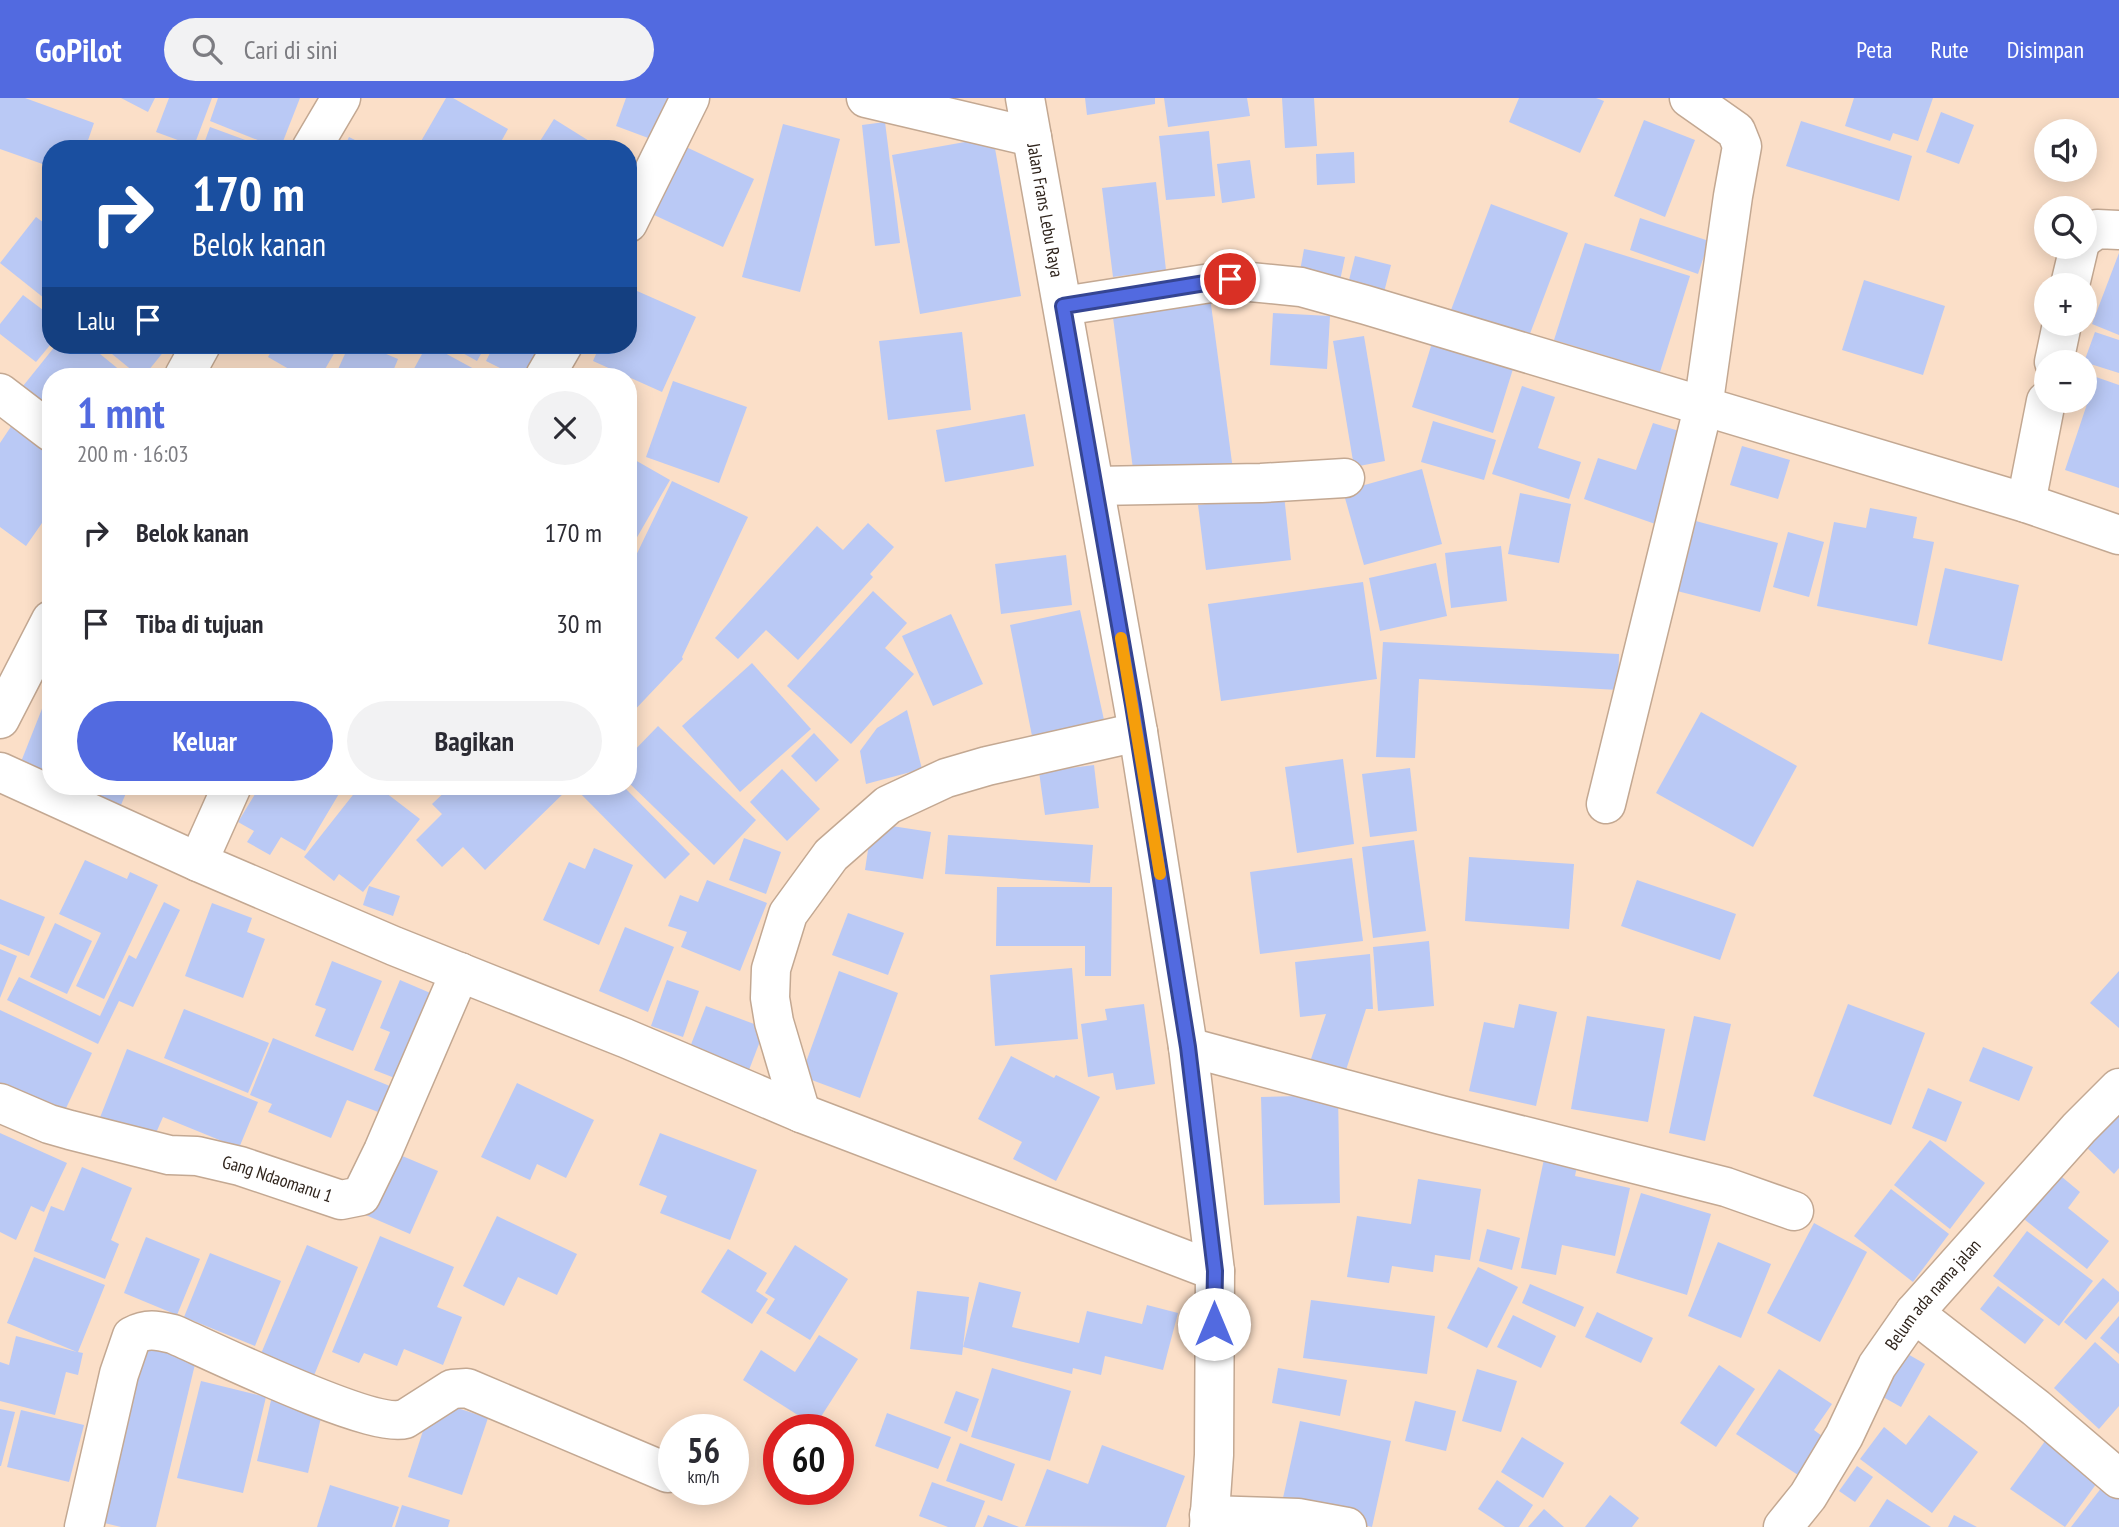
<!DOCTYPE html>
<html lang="id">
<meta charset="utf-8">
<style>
:root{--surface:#fff;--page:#f2f2f3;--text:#2b2b33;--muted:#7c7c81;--accent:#526ae0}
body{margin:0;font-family:"PT Sans Narrow",sans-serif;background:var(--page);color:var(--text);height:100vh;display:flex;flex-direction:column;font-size:26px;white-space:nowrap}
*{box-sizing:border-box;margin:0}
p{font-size:23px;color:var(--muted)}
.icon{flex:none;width:38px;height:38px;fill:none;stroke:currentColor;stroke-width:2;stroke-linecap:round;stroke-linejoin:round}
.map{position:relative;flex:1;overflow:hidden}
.drawer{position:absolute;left:42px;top:270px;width:595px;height:427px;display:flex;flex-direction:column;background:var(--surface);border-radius:28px;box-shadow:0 4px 18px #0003}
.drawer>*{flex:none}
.banner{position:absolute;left:42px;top:42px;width:595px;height:214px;border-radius:28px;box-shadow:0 4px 18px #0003;background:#1a4fa0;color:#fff;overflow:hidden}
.controls{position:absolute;left:2034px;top:21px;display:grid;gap:14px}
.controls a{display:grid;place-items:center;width:63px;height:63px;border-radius:50%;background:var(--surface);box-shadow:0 4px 18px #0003;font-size:35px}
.speed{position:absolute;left:658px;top:1316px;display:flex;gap:14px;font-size:35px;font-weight:700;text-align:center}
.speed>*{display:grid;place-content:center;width:91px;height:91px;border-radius:50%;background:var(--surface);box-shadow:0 4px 18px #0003;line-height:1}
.speed small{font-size:18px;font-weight:400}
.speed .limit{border:10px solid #d22;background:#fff;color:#111}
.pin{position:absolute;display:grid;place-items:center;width:60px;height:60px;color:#fff;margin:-30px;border:4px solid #fff;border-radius:50%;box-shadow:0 2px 7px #0007}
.me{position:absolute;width:77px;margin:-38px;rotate:0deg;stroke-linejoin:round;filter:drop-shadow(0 0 5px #0008)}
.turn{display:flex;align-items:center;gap:24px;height:147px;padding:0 35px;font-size:32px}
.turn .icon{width:91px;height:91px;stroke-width:2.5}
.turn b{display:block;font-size:49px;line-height:60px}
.then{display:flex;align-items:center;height:66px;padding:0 35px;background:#0003;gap:14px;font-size:26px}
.round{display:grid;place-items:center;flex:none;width:74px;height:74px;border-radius:37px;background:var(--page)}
.headline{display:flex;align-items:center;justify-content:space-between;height:119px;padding:0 35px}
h1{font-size:42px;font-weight:700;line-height:52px;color:var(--accent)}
.button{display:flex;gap:14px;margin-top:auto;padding:14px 35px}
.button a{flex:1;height:80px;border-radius:42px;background:var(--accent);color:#fff;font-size:28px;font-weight:700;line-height:80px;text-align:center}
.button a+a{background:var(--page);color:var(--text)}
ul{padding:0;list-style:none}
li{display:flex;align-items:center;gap:21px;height:91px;padding:0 35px}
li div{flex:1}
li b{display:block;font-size:26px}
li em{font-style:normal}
header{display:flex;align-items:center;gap:42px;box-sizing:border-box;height:98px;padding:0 35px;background:var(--accent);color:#fff}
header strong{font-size:33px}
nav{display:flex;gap:38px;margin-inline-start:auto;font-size:24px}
.search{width:490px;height:63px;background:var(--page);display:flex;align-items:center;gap:18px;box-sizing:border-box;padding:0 24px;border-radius:38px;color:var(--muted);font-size:26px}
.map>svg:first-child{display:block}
.building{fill:#bac9f5}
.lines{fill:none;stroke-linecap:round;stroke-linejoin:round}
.minor-casing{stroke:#c3a892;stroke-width:41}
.major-casing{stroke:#c3a892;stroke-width:41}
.minor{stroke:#fff;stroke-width:38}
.major{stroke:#fff;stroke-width:38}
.route-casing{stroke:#354592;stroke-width:18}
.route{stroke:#526ae0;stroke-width:12}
.slow{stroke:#f59e0b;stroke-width:12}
.labels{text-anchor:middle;stroke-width:5;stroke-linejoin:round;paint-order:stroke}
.street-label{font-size:18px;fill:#2f241c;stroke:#fff}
</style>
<header>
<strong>GoPilot</strong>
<div class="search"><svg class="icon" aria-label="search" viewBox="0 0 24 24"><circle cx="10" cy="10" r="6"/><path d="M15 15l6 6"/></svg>Cari di sini</div>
<nav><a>Peta</a><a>Rute</a><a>Disimpan</a></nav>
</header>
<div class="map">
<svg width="2119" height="1429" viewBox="0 0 2119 1429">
<rect width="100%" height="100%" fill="#fbdfc8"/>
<g class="building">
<polygon points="0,0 25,0 94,25 85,51 51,51 51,69 0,51"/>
<polygon points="121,0 155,0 148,14"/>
<polygon points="169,0 212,0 194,48 156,34"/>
<polygon points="218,0 300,0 280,51 210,23"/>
<polygon points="446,0 453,0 508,31 497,51 429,51 420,45"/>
<polygon points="626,0 675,0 659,44 616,28"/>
<polygon points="1085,0 1155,0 1155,6 1087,17"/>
<polygon points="1164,0 1247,0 1250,18 1168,29"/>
<polygon points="1282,0 1314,0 1317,48 1285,50"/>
<polygon points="1519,0 1596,0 1604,3 1580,55 1509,24"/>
<polygon points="1854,0 1933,0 1918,43 1893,35 1890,43 1845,28"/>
<polygon points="1941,14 1974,27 1959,66 1926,54"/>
<polygon points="554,21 602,51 535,51"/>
<polygon points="1644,22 1695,42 1665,119 1614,98"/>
<polygon points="1801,23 1912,58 1899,103 1786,68"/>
<polygon points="885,24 900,145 875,148 862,27"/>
<polygon points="783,26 840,41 800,194 742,179"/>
<polygon points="210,29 248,43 245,51 202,51"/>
<polygon points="1209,33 1215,98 1166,102 1159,38"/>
<polygon points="349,39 373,51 343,51"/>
<polygon points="993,39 1021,198 920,216 892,57"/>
<polygon points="684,48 754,81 723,149 652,116"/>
<polygon points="1354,54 1355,85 1317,87 1316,56"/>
<polygon points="1250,62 1255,100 1222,105 1217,66"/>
<polygon points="1156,84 1166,172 1113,179 1102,90"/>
<polygon points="1491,106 1568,135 1528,241 1451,212"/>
<polygon points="36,119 51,130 49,204 0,165"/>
<polygon points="1640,120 1709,143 1698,176 1630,152"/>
<polygon points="1585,145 1690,178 1660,274 1554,242"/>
<polygon points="1304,151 1345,159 1338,192 1298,184"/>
<polygon points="2119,155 2119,237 2092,226"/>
<polygon points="1355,158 1391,167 1382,202 1346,194"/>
<polygon points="1864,182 1945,208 1923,277 1842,252"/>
<polygon points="628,189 696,219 662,294 593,263 600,247 628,247"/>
<polygon points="23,197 51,218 51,246 36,264 0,236 0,226"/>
<polygon points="1210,199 1233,372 1135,386 1112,212"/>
<polygon points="1273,215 1330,218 1327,271 1270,267"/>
<polygon points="962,234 971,312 888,322 879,243"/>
<polygon points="2095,234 2119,242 2119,275 2084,264"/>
<polygon points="1364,238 1385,363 1354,369 1333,243"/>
<polygon points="1432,245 1513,271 1493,335 1412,309"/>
<polygon points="56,247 89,247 127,278 51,278 51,310 43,320 15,298"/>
<polygon points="101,247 169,247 144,278 139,278"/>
<polygon points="275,247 339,247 321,278 301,278 268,259"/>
<polygon points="349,247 365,247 398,261 391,278 335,278"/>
<polygon points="427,247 430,247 487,278 410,278"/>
<polygon points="448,247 486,247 477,263"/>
<polygon points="494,247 541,247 525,278 516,278 486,263"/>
<polygon points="2096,279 2119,287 2119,390 2065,372"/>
<polygon points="673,283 747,309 719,385 646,359"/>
<polygon points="1522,288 1555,299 1538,350 1581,364 1569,401 1492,376"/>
<polygon points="1025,316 1034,368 945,384 936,332"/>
<polygon points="1433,323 1496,342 1484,382 1421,364"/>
<polygon points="14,324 51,351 51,432 42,425 26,448 0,429 0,345"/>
<polygon points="1653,325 1692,337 1661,428 1584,401 1598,360 1636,372"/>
<polygon points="1742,348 1790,362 1778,401 1730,387"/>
<polygon points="628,358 670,382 628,455"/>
<polygon points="1422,371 1442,446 1364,467 1343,393"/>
<polygon points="672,383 748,419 682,559 683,561 628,619 628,474"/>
<polygon points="1520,395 1571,406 1559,465 1508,456"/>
<polygon points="1284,397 1291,462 1206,472 1198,407"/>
<polygon points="1870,410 1917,419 1913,440 1934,444 1917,528 1817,508 1834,424 1866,430"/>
<polygon points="1692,422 1778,445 1760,514 1673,492"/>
<polygon points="868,425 894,449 870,476 873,479 798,562 766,532 738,561 715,540 817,428 843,452"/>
<polygon points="1788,434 1824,444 1809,499 1773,489"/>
<polygon points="1501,448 1507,503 1451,510 1445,455"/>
<polygon points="1066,457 1072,507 1001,516 995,466"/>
<polygon points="1436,465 1447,518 1380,533 1369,480"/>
<polygon points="1945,470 2019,487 2002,563 1928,546"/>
<polygon points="1363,484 1377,581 1221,603 1208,506"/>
<polygon points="873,493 907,525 885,550 914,576 851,646 787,588"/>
<polygon points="1080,512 1104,622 1032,638 1010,527"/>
<polygon points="951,516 983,586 933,608 902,538"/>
<polygon points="1383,544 1619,556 1618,592 1419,581 1415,660 1376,659"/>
<polygon points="752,565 811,631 740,694 682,628"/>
<polygon points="51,588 51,688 17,674"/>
<polygon points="907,612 922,671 866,686 860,653 877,630"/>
<polygon points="1701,614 1797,668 1753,749 1656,695"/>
<polygon points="658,628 756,722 714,767 628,684 628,659"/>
<polygon points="814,635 839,662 816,684 791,658"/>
<polygon points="1343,661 1354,746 1297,755 1285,669"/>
<polygon points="1094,667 1099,710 1045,717 1039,674"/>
<polygon points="1410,670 1417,733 1370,739 1362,676"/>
<polygon points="782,671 820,711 787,743 750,704"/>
<polygon points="52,688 129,688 118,714"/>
<polygon points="260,688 329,688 340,694 305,753 281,739 270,757 247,744 254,733 238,724"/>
<polygon points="360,688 377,688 420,721 363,794 339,776 334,783 304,759"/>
<polygon points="451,688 571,688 485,772 463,749 442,769 416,742 442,716 432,706"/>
<polygon points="573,688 623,688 690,756 665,781"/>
<polygon points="872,725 931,734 923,781 865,772"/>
<polygon points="948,737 1093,747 1090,785 945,776"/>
<polygon points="744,740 781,754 766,796 729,782"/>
<polygon points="1414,742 1426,833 1373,840 1362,749"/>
<polygon points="594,750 633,767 599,847 543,822 569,764 585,771"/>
<polygon points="1469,759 1574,766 1569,831 1465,823"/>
<polygon points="1352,760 1363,843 1260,856 1250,774"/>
<polygon points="85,762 127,781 130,774 158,787 104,901 76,888 101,835 59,816"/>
<polygon points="707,782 767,805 740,873 681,849 687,834 668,828 680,797 698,804"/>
<polygon points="1637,782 1736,816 1720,862 1621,828"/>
<polygon points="369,788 400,798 393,818 363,807"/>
<polygon points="997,789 1112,789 1111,878 1085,878 1085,848 996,848"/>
<polygon points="0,801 45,819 29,858 0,846"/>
<polygon points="164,804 180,812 133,909 119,903 98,946 7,902 19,879 100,918 129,857 136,861"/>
<polygon points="212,805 252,820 247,834 265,841 243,900 185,878"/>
<polygon points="848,815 904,835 888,877 832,857"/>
<polygon points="55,825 92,843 67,896 30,879"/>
<polygon points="625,829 674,849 648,914 599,893"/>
<polygon points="1429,843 1434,908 1378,913 1373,849"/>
<polygon points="0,851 17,858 0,900"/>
<polygon points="1370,856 1373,911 1366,911 1345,975 1310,964 1326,916 1300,919 1295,864"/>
<polygon points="332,863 382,883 353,953 315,938 326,911 315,907"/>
<polygon points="1072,870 1078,941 995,948 990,877"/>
<polygon points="839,873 898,895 860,1000 801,978"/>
<polygon points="2119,873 2119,930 2090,905"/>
<polygon points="400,882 435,897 400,982 374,972 390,934 380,930"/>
<polygon points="667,882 699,893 683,939 651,928"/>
<polygon points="1144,906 1155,986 1116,992 1113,975 1088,979 1081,926 1107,922 1105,911"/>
<polygon points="1519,906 1557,914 1536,1008 1469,993 1484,924 1514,930"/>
<polygon points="1848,906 1925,935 1891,1027 1813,998"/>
<polygon points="706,908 765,930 749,972 690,949"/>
<polygon points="184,911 269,945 248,995 164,960"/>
<polygon points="0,912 92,955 60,1023 0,996"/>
<polygon points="1587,918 1665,931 1648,1024 1571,1011"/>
<polygon points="1694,918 1731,926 1705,1043 1669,1035"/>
<polygon points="273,940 397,991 386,1017 347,1002 331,1040 268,1014 272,1006 250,997"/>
<polygon points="1983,949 2033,969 2019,1003 1969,983"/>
<polygon points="127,951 258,1004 239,1050 163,1019 152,1044 99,1022"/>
<polygon points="1011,958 1054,980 1056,977 1100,999 1056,1083 1013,1061 1022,1044 978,1021"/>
<polygon points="517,985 594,1022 566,1080 537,1066 530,1082 481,1059"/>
<polygon points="1928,990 1962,1004 1946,1044 1912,1030"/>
<polygon points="1338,997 1340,1105 1264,1107 1261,999"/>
<polygon points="2119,1004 2119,1070 2114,1076 2080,1043"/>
<polygon points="0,1035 67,1065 44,1114 31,1108 16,1142 0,1134"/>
<polygon points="660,1035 757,1072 730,1142 660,1115 667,1098 639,1087"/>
<polygon points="1930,1042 1985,1085 1950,1131 1894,1087"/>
<polygon points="388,1052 438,1073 410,1136 361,1115"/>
<polygon points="1544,1061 1577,1068 1575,1078 1630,1090 1615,1158 1562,1147 1556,1177 1521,1170"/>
<polygon points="82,1069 132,1090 111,1142 119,1146 105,1181 34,1153 51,1108 64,1113"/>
<polygon points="2050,1069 2080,1094 2068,1110 2109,1143 2087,1171 2015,1114"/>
<polygon points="1418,1081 1481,1091 1470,1162 1435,1157 1433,1174 1392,1168 1389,1185 1347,1179 1357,1118 1411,1126"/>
<polygon points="1891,1091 1949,1136 1913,1184 1854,1138"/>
<polygon points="1641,1095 1711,1116 1687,1197 1616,1175"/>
<polygon points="497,1118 577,1156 557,1197 518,1179 504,1208 463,1188"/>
<polygon points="1814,1125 1867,1154 1820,1244 1767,1215"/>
<polygon points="1487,1131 1520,1140 1512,1172 1479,1163"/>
<polygon points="2027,1133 2093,1183 2059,1228 1993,1178"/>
<polygon points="380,1138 454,1169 437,1209 462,1219 443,1267 404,1251 397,1268 364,1255 359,1265 332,1254"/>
<polygon points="146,1139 200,1161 177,1217 124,1195"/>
<polygon points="1718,1144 1771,1166 1741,1240 1688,1218"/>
<polygon points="307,1147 358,1169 313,1280 260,1258"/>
<polygon points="795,1147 848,1181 810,1242 766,1215 775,1201 765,1195"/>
<polygon points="728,1151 767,1175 756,1193 768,1201 752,1226 701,1194"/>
<polygon points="210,1155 281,1183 255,1248 184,1219"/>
<polygon points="34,1159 105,1187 78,1254 83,1255 78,1277 66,1274 55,1317 0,1303 0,1264 9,1267 16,1238 77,1254 7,1225"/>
<polygon points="1478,1169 1518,1189 1487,1250 1447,1230"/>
<polygon points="2103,1180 2119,1194 2119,1203 2086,1242 2064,1224"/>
<polygon points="979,1184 1021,1194 1012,1229 1079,1245 1087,1213 1142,1226 1147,1207 1178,1215 1163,1272 1105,1258 1101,1277 1073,1270 1072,1276 963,1249"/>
<polygon points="1530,1186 1584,1209 1575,1229 1522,1205"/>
<polygon points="1998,1188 2044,1222 2025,1246 1980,1211"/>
<polygon points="917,1193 969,1199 962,1257 910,1251"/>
<polygon points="1311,1202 1435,1218 1427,1276 1303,1260"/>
<polygon points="1597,1214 1653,1240 1641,1265 1585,1239"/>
<polygon points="1513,1217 1556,1238 1541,1270 1497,1249"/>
<polygon points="2119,1218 2119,1256 2100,1240"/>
<polygon points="819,1237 858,1261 815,1328 743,1282 761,1252 795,1274"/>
<polygon points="2095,1244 2119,1266 2119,1308 2099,1331 2054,1290"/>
<polygon points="138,1248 196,1262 156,1429 121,1429 96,1423"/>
<polygon points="1899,1251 1925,1266 1901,1309 1874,1294"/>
<polygon points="1719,1267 1755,1291 1716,1349 1680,1325"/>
<polygon points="992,1270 1071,1293 1050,1363 971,1339"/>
<polygon points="1278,1270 1347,1282 1340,1318 1272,1305"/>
<polygon points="1477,1271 1517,1283 1501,1334 1462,1323"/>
<polygon points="1779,1271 1832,1306 1814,1332 1826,1341 1801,1379 1736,1336"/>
<polygon points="201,1283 266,1299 243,1395 177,1380"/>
<polygon points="956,1293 979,1301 967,1334 944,1325"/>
<polygon points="272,1298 323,1311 308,1375 257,1363"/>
<polygon points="433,1302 488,1320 462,1397 408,1379"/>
<polygon points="1415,1303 1456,1313 1446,1353 1405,1343"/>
<polygon points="0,1311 15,1314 1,1368 0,1368"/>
<polygon points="21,1312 84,1327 69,1384 7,1369"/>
<polygon points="887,1315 951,1339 938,1371 875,1348"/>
<polygon points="1929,1317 1978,1354 1932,1415 1860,1361 1884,1329 1906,1347"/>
<polygon points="1300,1323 1391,1343 1372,1429 1281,1409"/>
<polygon points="1522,1339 1564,1365 1543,1400 1501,1374"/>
<polygon points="2048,1339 2102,1378 2065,1429 2010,1391"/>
<polygon points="960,1345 1015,1366 1002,1403 946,1383"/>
<polygon points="1102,1347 1185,1378 1166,1429 1025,1428 1047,1371 1088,1386"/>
<polygon points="1857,1368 1873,1379 1855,1404 1839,1393"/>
<polygon points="2109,1380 2119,1388 2119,1429 2071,1429"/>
<polygon points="1497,1382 1533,1407 1519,1429 1505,1429 1478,1411"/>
<polygon points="932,1384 985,1403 975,1429 948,1429 919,1418"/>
<polygon points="330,1387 399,1409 392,1429 317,1429"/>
<polygon points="1610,1397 1639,1420 1632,1429 1585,1429"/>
<polygon points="1887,1401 1931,1429 1869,1429"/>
<polygon points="402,1407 450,1422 448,1429 395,1429"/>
<polygon points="1544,1411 1564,1429 1528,1429"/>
<polygon points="988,1417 1019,1429 983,1429"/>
<polygon points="1954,1417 1977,1429 1948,1429"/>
</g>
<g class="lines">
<defs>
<g id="minor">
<polyline points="866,0 1032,39"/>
<polyline points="311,51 341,0"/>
<polyline points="628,125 690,0"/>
<polyline points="2084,140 2097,131 2119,132"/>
<polyline points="2070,187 2079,149"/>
<polyline points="1063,208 1230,182 1301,189 1366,207 2026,405 2119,437"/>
<polyline points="2054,264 2062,226"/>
<polyline points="184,278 201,247"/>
<polyline points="545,278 563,247"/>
<polyline points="0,295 51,334"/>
<polyline points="1095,388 1261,385 1345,380"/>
<polyline points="2026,405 2046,303"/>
<polyline points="0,621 51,522"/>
<polyline points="0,674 198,764 394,848 625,940 801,1015 1215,1173"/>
<polyline points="1606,706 1703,310 1733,98 1742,48 1736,33 1689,0"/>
<polyline points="198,764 232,688"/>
<polyline points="1188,949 1441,1017 1726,1089 1794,1113"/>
<path id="s1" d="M0 1005 49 1026 70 1032 169 1057 197 1058 240 1068 341 1102 361 1098 383 1053 460 874"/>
<polyline points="801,1015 774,924 770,900 771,871 788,816 831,757 888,707 946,680 987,668 1138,634"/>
<polyline points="1914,1215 2036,1310 2119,1381"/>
<polyline points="1209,1417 1298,1420 1347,1429"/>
<path d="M84 1429 119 1276 132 1238C147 1230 156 1232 173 1236 212 1253 371 1331 405 1321L452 1291 467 1290 668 1375"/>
<path id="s2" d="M1783 1429 1808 1398 1844 1338 1877 1268 1914 1215 2079 1030 2119 990"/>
</g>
<g id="major">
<path id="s3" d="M1025 0 1138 634 1188 949 1215 1173 1214 1357 1209 1429"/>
</g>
</defs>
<use href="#minor" class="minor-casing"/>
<use href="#major" class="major-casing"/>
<use href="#minor" class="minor"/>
<use href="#major" class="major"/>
</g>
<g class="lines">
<defs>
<polyline id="route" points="1214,1226 1215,1173 1188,949 1133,607 1063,208 1230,181"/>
</defs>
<use href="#route" class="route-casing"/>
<use href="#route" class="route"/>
<polyline class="slow" points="1121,540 1160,776"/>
</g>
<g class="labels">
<g class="street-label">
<text dy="6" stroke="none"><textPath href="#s3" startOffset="114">Jalan Frans Lebu Raya</textPath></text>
<text dy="6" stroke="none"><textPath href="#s1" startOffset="289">Gang Ndaomanu 1</textPath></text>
<text dy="6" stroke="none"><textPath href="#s2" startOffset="278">Belum ada nama jalan</textPath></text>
</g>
</g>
</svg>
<div class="controls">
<a><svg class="icon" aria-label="sound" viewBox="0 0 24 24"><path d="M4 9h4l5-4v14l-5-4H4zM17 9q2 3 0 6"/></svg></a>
<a><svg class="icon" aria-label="search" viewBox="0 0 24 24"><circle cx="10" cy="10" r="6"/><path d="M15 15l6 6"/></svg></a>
<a>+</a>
<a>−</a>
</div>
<div class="speed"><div>56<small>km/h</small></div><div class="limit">60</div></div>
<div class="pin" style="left:1230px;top:181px;background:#d93025"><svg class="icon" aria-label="arrive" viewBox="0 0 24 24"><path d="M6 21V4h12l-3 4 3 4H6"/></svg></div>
<svg class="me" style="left:1214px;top:1226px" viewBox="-20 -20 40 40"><circle r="19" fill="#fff"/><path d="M0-13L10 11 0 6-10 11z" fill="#526ae0"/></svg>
<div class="banner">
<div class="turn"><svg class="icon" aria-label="right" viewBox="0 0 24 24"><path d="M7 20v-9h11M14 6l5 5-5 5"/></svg><div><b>170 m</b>Belok kanan</div></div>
<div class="then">Lalu<svg class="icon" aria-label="arrive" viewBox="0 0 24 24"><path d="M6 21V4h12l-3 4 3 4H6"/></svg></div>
</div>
<section class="drawer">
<div class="headline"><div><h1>1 mnt</h1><p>200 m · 16:03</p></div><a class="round"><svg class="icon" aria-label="close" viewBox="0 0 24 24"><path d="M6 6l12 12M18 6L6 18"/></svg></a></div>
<ul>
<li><svg class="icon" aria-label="right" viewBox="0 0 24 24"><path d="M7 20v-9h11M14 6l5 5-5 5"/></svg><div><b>Belok kanan</b></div><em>170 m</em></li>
<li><svg class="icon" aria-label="arrive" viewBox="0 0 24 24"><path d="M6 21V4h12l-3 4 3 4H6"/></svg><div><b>Tiba di tujuan</b></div><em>30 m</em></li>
</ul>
<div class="button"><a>Keluar</a><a>Bagikan</a></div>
</section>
</div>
